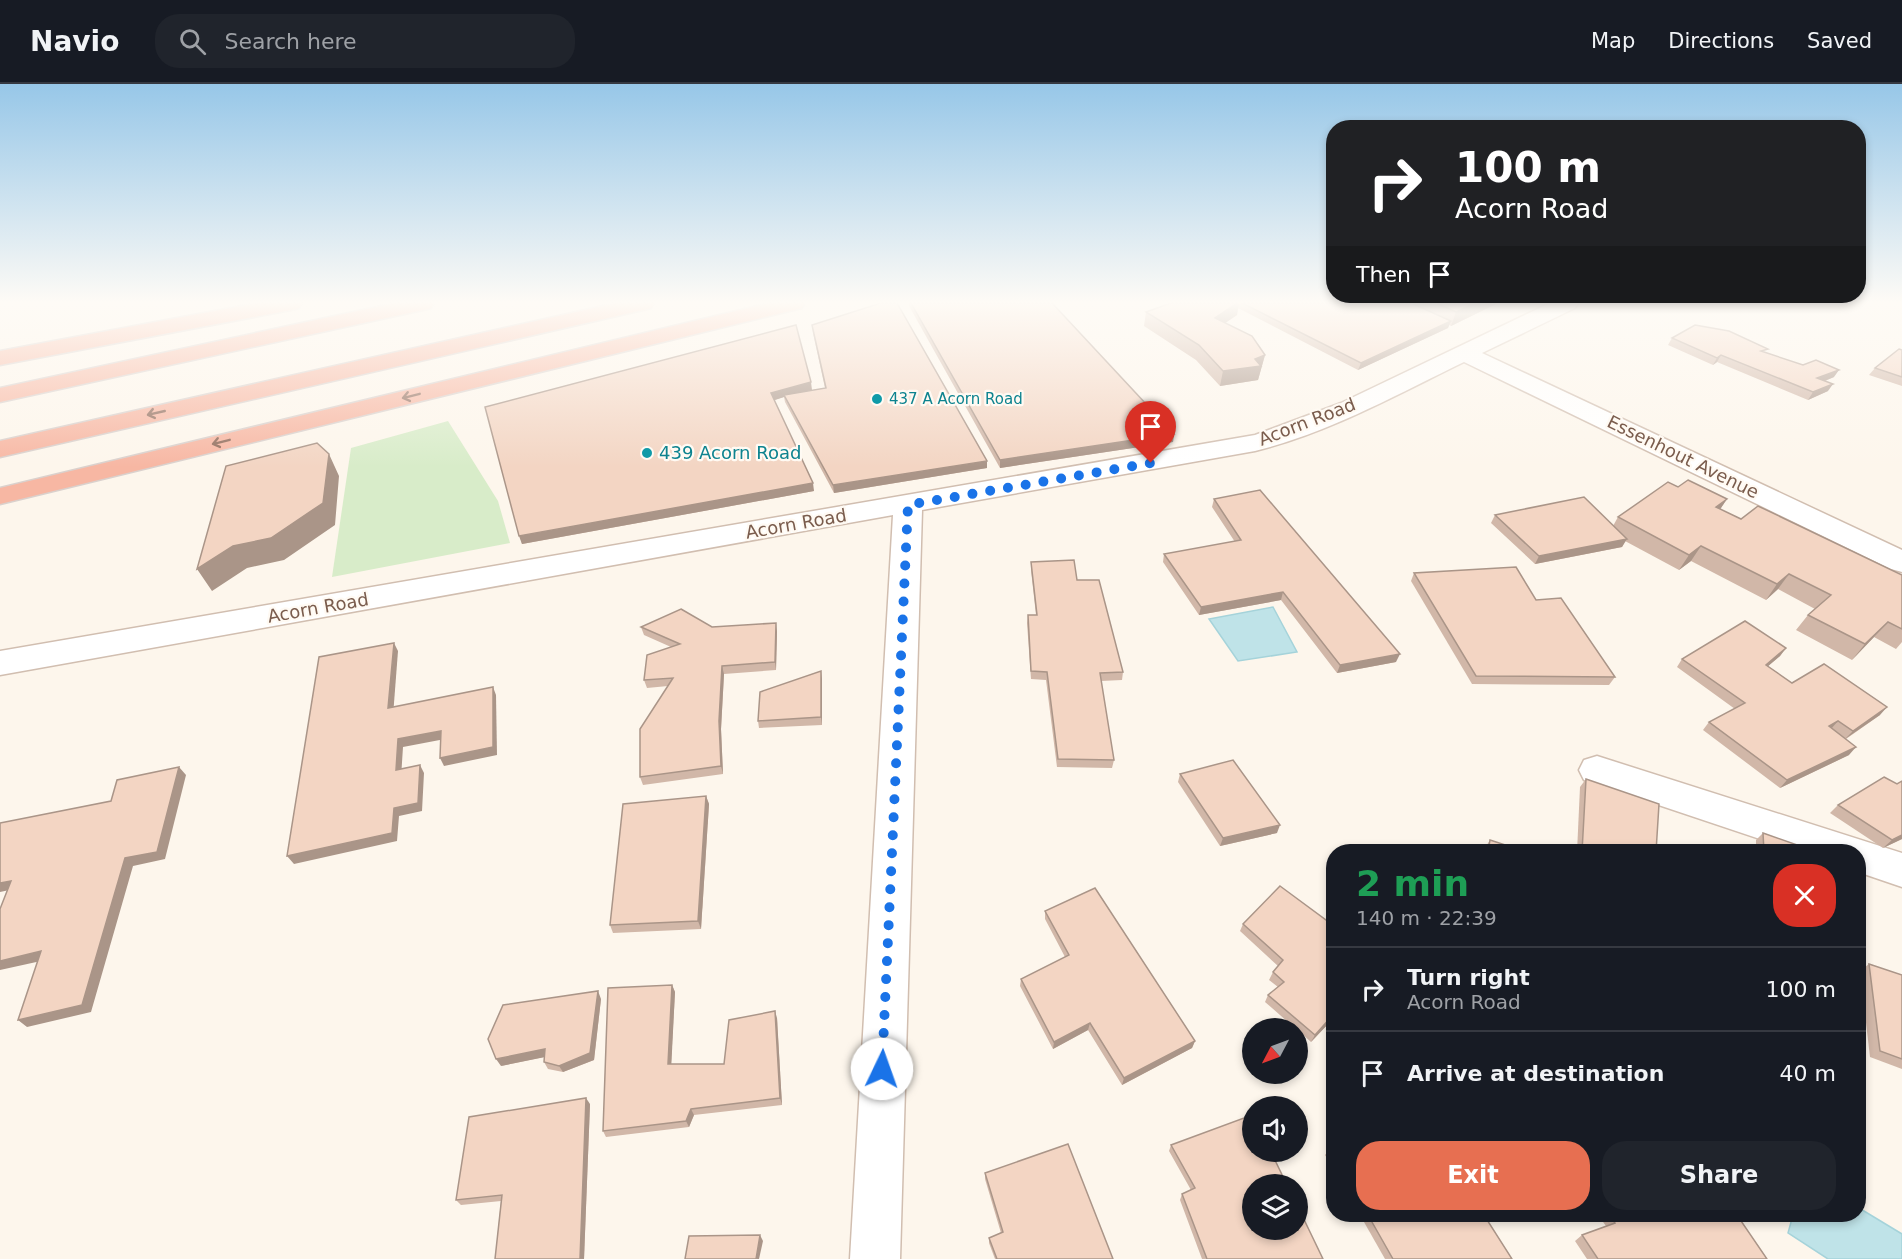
<!DOCTYPE html>
<meta charset="utf-8">
<style>
:root{--surface:#171b24;--page:#20242c;--text:#f1f3f6;--muted:#9ea1a6;--line:#363941;--accent:#e76f51}
body{margin:0;font-family:"DejaVu Sans",sans-serif;background:var(--page);color:var(--text);height:100vh;display:flex;flex-direction:column;font-size:22px;white-space:nowrap}
*{box-sizing:border-box;margin:0}
p{font-size:20px;color:var(--muted)}
.icon{flex:none;width:33px;height:33px;fill:none;stroke:currentColor;stroke-width:2;stroke-linecap:round;stroke-linejoin:round}
.map{position:relative;flex:1;overflow:hidden}
.details{position:absolute;left:1326px;top:760px;width:540px;height:378px;display:flex;flex-direction:column;background:var(--surface);border-radius:24px;box-shadow:0 3px 9px #0003}
.details>*{flex:none}
.banner{position:absolute;left:1326px;top:36px;width:540px;height:183px;border-radius:24px;box-shadow:0 3px 9px #0003;background:#202124;color:#fff;overflow:hidden}
.needle{width:39px;rotate:229deg}
.controls{position:absolute;left:1242px;top:934px;display:grid;gap:12px}
.controls a{display:grid;place-items:center;width:66px;height:66px;border-radius:50%;background:var(--surface);box-shadow:0 3px 9px #0003;font-size:30px}
.pin{position:absolute;display:grid;place-items:center;width:51px;height:51px;color:#fff;margin:-62px -26px;border-radius:50% 50% 50% 0;rotate:-45deg;box-shadow:0 0 6px #0007}
.pin .icon{rotate:45deg}
.me{position:absolute;width:66px;margin:-33px;rotate:3deg;stroke-linejoin:round;filter:drop-shadow(0 0 4px #0008)}
.turn{display:flex;align-items:center;gap:21px;height:126px;padding:0 30px;font-size:27px}
.turn .icon{width:78px;height:78px;stroke-width:2.5}
.turn b{display:block;font-size:42px;line-height:51px}
.then{display:flex;align-items:center;height:57px;padding:0 30px;background:#0003;gap:12px;font-size:22px}
.round{display:grid;place-items:center;flex:none;width:63px;height:63px;border-radius:24px;background:var(--page)}
.summary{display:flex;align-items:center;justify-content:space-between;height:102px;padding:0 30px}
h1{font-size:36px;font-weight:600;line-height:45px;color:#1e9e55}
.primary-button{display:flex;gap:12px;margin-top:auto;padding:12px 30px}
.primary-button a{flex:1;height:69px;border-radius:24px;background:var(--accent);color:#fff;font-size:24px;font-weight:600;line-height:69px;text-align:center}
.primary-button a+a{background:var(--page);color:var(--text)}
ul{padding:0;list-style:none}
li{display:flex;align-items:center;gap:18px;height:84px;padding:0 30px;border-top:2px solid var(--line)}
li div{flex:1}
li b{display:block;font-size:22px}
li em{font-style:normal}
header{display:flex;align-items:center;gap:36px;box-sizing:border-box;height:84px;padding:0 30px;background:var(--surface);border-bottom:2px solid var(--line)}
header strong{font-size:28px}
nav{display:flex;gap:33px;margin-inline-start:auto;font-size:21px}
.search{width:420px;height:54px;background:var(--page);display:flex;align-items:center;gap:15px;box-sizing:border-box;padding:0 21px;border-radius:24px;color:var(--muted);font-size:22px}
.map>svg:first-child{display:block}
.green{fill:#d8ecc9}
.water{fill:#bfe3e8;stroke:#a5d3da;stroke-width:1.5}
.lines{fill:none;stroke-linecap:round;stroke-linejoin:round}
.minor-casing{stroke:#d1beb0;stroke-width:3}
.motorway-casing{stroke:#dad1cd;stroke-width:3}
.minor{fill:#fff;fill-rule:evenodd}
.motorway{fill:#f7b7a3;fill-rule:evenodd}
.wall{fill:#d1b7a8}
.shaded-wall{fill:#aa9588}
.building{fill:#f3d5c3;stroke:#aa9588;stroke-width:1.5}
.oneway{stroke:#936e5e}
.route{stroke:#1a73e8;stroke-width:10;stroke-dasharray:0 18}
.culture-dot{fill:#0f9aa8;stroke:#fffaf3;stroke-width:2}
.labels{text-anchor:middle;stroke-width:4.5;stroke-linejoin:round;paint-order:stroke}
.far-culture-label{font-size:15px;fill:#0d838f;stroke:#fffaf3;text-anchor:start}
.street-label{font-size:18px;fill:#7a5c4d;stroke:#fffaf3}
.culture-label{font-size:18px;fill:#0d838f;stroke:#fffaf3;text-anchor:start}
</style>
<header>
<strong>Navio</strong>
<div class="search"><svg class="icon" aria-label="search" viewBox="0 0 24 24"><circle cx="10" cy="10" r="6"/><path d="M15 15l6 6"/></svg>Search here</div>
<nav><a>Map</a><a>Directions</a><a>Saved</a></nav>
</header>
<div class="map">
<svg width="1902" height="1175" viewBox="0 0 1902 1175">
<rect width="100%" height="100%" fill="#fdf6ec"/>
<polygon class="green" points="448,337 498,417 510,459 332,493 351,364"/>
<g class="water">
<polygon points="1273,523 1297,568 1238,577 1209,535"/>
<polygon points="1859,1124 1902,1150 1902,1175 1828,1175 1788,1149 1793,1131 1858,1131"/>
</g>
<g class="lines">
<defs>
<g id="minor">
<path d="M1550 219H1578L1575 224 1482 269 1902 466V488L1891 485 1464 278C1396 311 1328 349 1255 367L922 426 900 1175H850L893 431 0 591V567L1255 351 1341 319Z"/>
<polygon points="1597,672 1902,769 1902,803 1858,788 1858,768 1799,768 1584,696 1579,686 1584,676"/>
</g>
<g id="motorway">
<polygon points="258,219 302,219 299,224 291,226 0,281 0,267"/>
<polygon points="395,219 434,219 431,224 423,226 0,318 0,304"/>
<polygon points="616,219 654,219 651,224 643,226 0,373 0,357"/>
<polygon points="769,219 805,219 802,224 0,420 0,404"/>
</g>
</defs>
<use href="#minor" class="minor-casing"/>
<use href="#motorway" class="motorway-casing"/>
<use href="#minor" class="minor"/>
<use href="#motorway" class="motorway"/>
</g>
<g class="wall">
<polygon points="909,219 1052,219 1174,350 1173,358 1000,384 909,222"/>
<polygon points="1171,219 1498,219 1451,242 1449,241 1448,244 1358,286 1238,224 1237,231 1225,239 1265,271 1258,296 1220,302 1196,276 1144,242 1146,228"/>
<polygon points="812,241 987,377 987,384 834,409 785,318 784,313 774,316 814,407 522,460 485,323 812,306 807,307 825,304 813,249"/>
<polygon points="1672,254 1765,269 1834,293 1825,297 1828,307 1808,316 1717,278 1713,281 1668,261"/>
<polygon points="1902,266 1902,302 1869,291 1875,284"/>
<polygon points="1678,403 1727,415 1720,425 1741,435 1902,491 1902,558 1896,565 1874,553 1852,576 1796,546 1808,531 1815,525 1778,505 1766,516 1691,477 1679,486 1625,457 1622,463 1535,480 1491,439 1495,431 1613,442 1618,433"/>
<polygon points="1214,415 1396,578 1337,589 1281,516 1199,531 1163,478 1164,470 1235,458 1212,423"/>
<polygon points="1031,478 1077,496 1123,588 1122,596 1101,597 1114,676 1112,684 1057,683 1046,596 1031,595 1027,539 1028,531 1036,531 1031,486"/>
<polygon points="1414,489 1536,516 1615,593 1609,601 1472,600 1411,497"/>
<polygon points="641,543 712,543 777,547 776,586 724,590 721,645 723,690 643,701 640,693 668,602 647,604 644,596 671,563 644,551"/>
<polygon points="1786,564 1780,572 1768,582 1792,599 1880,631 1846,655 1849,671 1780,704 1703,646 1709,638 1735,625 1677,583 1682,575"/>
<polygon points="822,595 822,641 759,644 758,637"/>
<polygon points="1180,690 1277,749 1220,762 1178,698"/>
<polygon points="1586,695 1656,768 1577,768 1580,703"/>
<polygon points="1902,697 1902,755 1883,764 1830,729 1838,721 1897,700"/>
<polygon points="706,712 709,720 701,845 613,849 610,841"/>
<polygon points="1763,749 1817,768 1756,768 1756,756"/>
<polygon points="1490,756 1527,768 1485,768 1485,764"/>
<polygon points="1045,827 1195,957 1192,964 1122,1001 1088,946 1053,965 1020,902 1021,895 1065,873 1045,835"/>
<polygon points="1243,840 1334,842 1334,943 1329,939 1311,958 1298,946 1298,945 1296,945 1265,918 1268,911 1278,903 1269,896 1273,888 1278,882 1240,847"/>
<polygon points="1869,880 1902,891 1902,985 1870,973 1860,887"/>
<polygon points="672,901 675,908 671,980 724,980 777,934 782,1021 694,1031 689,1043 606,1053 603,1047"/>
<polygon points="601,915 594,976 563,988 548,985 544,978 544,973 501,982"/>
<polygon points="590,1020 584,1175 495,1175 501,1117 461,1121 456,1116"/>
<polygon points="1171,1061 1323,1175 1202,1175 1180,1116 1182,1110 1191,1106 1169,1067"/>
<polygon points="1334,1064 1334,1085 1325,1071 1330,1065"/>
<polygon points="985,1089 1113,1175 995,1175 989,1159 989,1154 1001,1149 985,1095"/>
<polygon points="1360,1131 1484,1131 1512,1175 1385,1175"/>
<polygon points="1598,1131 1737,1131 1767,1175 1587,1175 1575,1157 1582,1151 1606,1142"/>
</g>
<g class="shaded-wall">
<polygon points="1237,219 1239,219 1237,231 1212,248 1215,234"/>
<polygon points="1475,219 1498,219 1451,242 1456,228"/>
<polygon points="1451,237 1448,244 1358,286 1361,279"/>
<polygon points="1265,271 1258,296 1220,302 1223,287"/>
<polygon points="1721,271 1717,278 1713,281 1717,274"/>
<polygon points="1839,286 1834,293 1812,302 1817,294"/>
<polygon points="811,298 812,306 785,313 784,311 784,313 772,317 771,309"/>
<polygon points="1833,300 1828,307 1808,316 1813,308"/>
<polygon points="1174,350 1173,358 1000,384 1000,376"/>
<polygon points="329,370 339,392 335,441 284,476 247,484 212,507 197,485"/>
<polygon points="987,377 987,384 834,409 833,401"/>
<polygon points="813,399 814,407 522,460 519,452"/>
<polygon points="1727,415 1717,430 1716,423"/>
<polygon points="1627,455 1622,463 1535,480 1539,472"/>
<polygon points="1701,462 1691,477 1679,486 1689,471"/>
<polygon points="1789,490 1778,505 1766,516 1777,500"/>
<polygon points="1283,508 1281,516 1199,531 1201,523"/>
<polygon points="1888,538 1874,553 1852,576 1865,560"/>
<polygon points="776,539 777,547 776,586 775,578"/>
<polygon points="394,559 398,567 393,632 388,624"/>
<polygon points="1786,564 1780,572 1760,589 1766,581"/>
<polygon points="1400,570 1396,578 1337,589 1340,581"/>
<polygon points="722,582 724,590 721,645 723,690 721,682 719,637"/>
<polygon points="821,587 822,595 822,641 821,633"/>
<polygon points="493,603 496,611 497,671 444,682 440,674"/>
<polygon points="1887,623 1880,631 1845,655 1853,647"/>
<polygon points="1838,637 1831,645 1829,642"/>
<polygon points="441,647 445,655 403,663 401,694 396,686 398,655"/>
<polygon points="1856,663 1849,671 1780,704 1787,696"/>
<polygon points="420,681 424,689 422,727 399,732 397,757 294,780 287,772 394,724"/>
<polygon points="179,683 186,691 165,775 133,782 91,928 27,943 18,936 125,774"/>
<polygon points="706,712 709,720 701,845 698,837"/>
<polygon points="1280,741 1277,749 1220,762 1223,754"/>
<polygon points="1902,751 1902,755 1883,764 1892,756"/>
<polygon points="11,797 19,804 0,808 0,799"/>
<polygon points="41,867 50,875 0,886 0,877"/>
<polygon points="672,901 675,908 671,987 668,980"/>
<polygon points="598,907 601,915 594,976 563,988 559,982"/>
<polygon points="775,927 777,934 782,1021 780,1014"/>
<polygon points="1332,932 1329,939 1311,958 1315,951"/>
<polygon points="1090,939 1088,946 1053,965 1054,958"/>
<polygon points="1195,957 1192,964 1122,1001 1124,994"/>
<polygon points="545,965 550,972 501,982 496,975"/>
<polygon points="586,1014 590,1020 584,1175 580,1175"/>
<polygon points="691,1025 694,1031 689,1043 686,1037"/>
<polygon points="760,1151 763,1157 759,1175 756,1175"/>
</g>
<g class="building">
<polygon points="881,219 897,219 987,377 833,401 784,311 826,304 812,241"/>
<polygon points="911,219 1052,219 1174,350 1000,376"/>
<polygon points="1171,219 1237,219 1215,234 1252,252 1265,271 1255,275 1261,282 1223,287 1199,261 1146,228"/>
<polygon points="1242,219 1411,219 1451,237 1361,279"/>
<polygon points="1436,219 1475,219 1456,228"/>
<polygon points="796,241 811,298 771,309 813,399 519,452 485,323"/>
<polygon points="1695,241 1729,247 1768,265 1761,267 1803,281 1816,276 1839,286 1817,294 1833,300 1813,308 1721,271 1717,274 1672,254"/>
<polygon points="1899,265 1902,266 1902,293 1875,284"/>
<polygon points="317,359 329,370 323,419 271,454 233,462 197,485 226,382"/>
<polygon points="1688,396 1727,415 1716,423 1741,435 1758,422 1902,491 1902,545 1888,538 1865,560 1808,531 1831,511 1789,490 1777,500 1701,462 1689,471 1618,433 1668,398 1678,403"/>
<polygon points="1260,406 1400,570 1340,581 1283,508 1201,523 1164,470 1241,456 1214,415"/>
<polygon points="1584,413 1627,455 1539,472 1495,431"/>
<polygon points="1074,476 1077,496 1099,496 1123,588 1100,589 1114,676 1058,675 1047,588 1031,587 1028,531 1037,531 1031,478"/>
<polygon points="1516,483 1536,516 1561,514 1615,593 1476,592 1414,489"/>
<polygon points="681,525 712,543 776,539 775,578 722,582 719,637 721,682 640,693 640,645 673,594 644,596 647,571 680,560 641,543"/>
<polygon points="1745,537 1786,564 1766,581 1792,599 1824,580 1887,623 1853,647 1838,637 1829,642 1856,663 1787,696 1709,638 1745,619 1682,575"/>
<polygon points="394,559 388,624 493,603 493,663 440,674 441,647 398,655 396,686 420,681 418,719 394,724 392,749 287,772 319,573"/>
<polygon points="821,587 821,633 758,637 760,608"/>
<polygon points="1233,676 1280,741 1223,754 1180,690"/>
<polygon points="179,683 157,768 125,774 82,921 18,936 41,867 0,877 0,825 11,797 0,799 0,739 111,717 117,696"/>
<polygon points="1884,693 1897,700 1902,697 1902,751 1892,756 1838,721"/>
<polygon points="1586,695 1659,720 1656,768 1582,768"/>
<polygon points="706,712 698,837 610,841 623,720"/>
<polygon points="1763,749 1817,768 1764,768"/>
<polygon points="1490,756 1527,768 1488,768"/>
<polygon points="1280,802 1334,842 1334,933 1332,932 1315,951 1268,911 1284,898 1273,888 1283,876 1243,840"/>
<polygon points="1095,804 1195,957 1124,994 1090,939 1054,958 1021,895 1069,871 1045,827"/>
<polygon points="1869,880 1902,891 1902,975 1880,967"/>
<polygon points="672,901 668,980 724,980 729,936 775,927 780,1014 691,1025 686,1037 603,1047 608,904"/>
<polygon points="598,907 590,969 559,982 544,978 545,965 496,975 488,955 503,921"/>
<polygon points="586,1014 580,1175 495,1175 502,1111 456,1116 469,1033"/>
<polygon points="1252,1031 1252,1068 1271,1068 1287,1101 1252,1101 1252,1146 1298,1146 1298,1123 1323,1175 1207,1175 1182,1110 1195,1104 1171,1061"/>
<polygon points="1068,1060 1113,1175 997,1175 989,1154 1003,1148 985,1089"/>
<polygon points="1334,1064 1334,1072 1330,1065"/>
<polygon points="1368,1131 1484,1131 1512,1175 1393,1175"/>
<polygon points="1610,1131 1737,1131 1767,1175 1598,1175 1582,1151 1615,1139"/>
<polygon points="760,1151 756,1175 685,1175 689,1152"/>
</g>
<defs><path id="oneway-shaft" d="M-6 0H5M1.5-3L5.5 0L1.5 3" fill="none" stroke-width="1.6" stroke-linecap="round" stroke-linejoin="round" transform="scale(1.5)"/></defs>
<g class="oneway">
<use href="#oneway-shaft" transform="translate(411 312) rotate(166)"/>
<use href="#oneway-shaft" transform="translate(156 329) rotate(167)"/>
<use href="#oneway-shaft" transform="translate(221 358) rotate(166)"/>
</g>
<linearGradient id="sky" x2="0" y2="1"><stop stop-color="#97c7e8"/><stop offset="0.57" stop-color="#fefbf6"/><stop offset="1" stop-color="#fefbf6" stop-opacity="0"/></linearGradient>
<rect width="1902" height="383" fill="url(#sky)"/>
<g class="lines">
<polyline class="route" points="882,985 908,421 1151,379"/>
</g>
<g class="culture-dot">
<circle cx="877" cy="315" r="6"/>
<circle cx="647" cy="369" r="6"/>
</g>
<g class="labels">
<g class="far-culture-label">
<text x="889" y="320">437 A Acorn Road</text>
</g>
<g class="street-label">
<text transform="translate(1307 338) rotate(-21)" y="6">Acorn Road</text>
<text transform="translate(1683 373) rotate(26)" y="6">Essenhout Avenue</text>
<text transform="translate(796 440) rotate(-10)" y="6">Acorn Road</text>
<text transform="translate(318 524) rotate(-10)" y="6">Acorn Road</text>
</g>
<g class="culture-label">
<text x="659" y="375">439 Acorn Road</text>
</g>
</g>
</svg>
<div class="controls">
<a><svg class="needle" viewBox="-14 -14 28 28"><path d="M0-13l5 13h-10z" fill="#e53935"/><path d="M0 13l5-13h-10z" fill="#9ea1a6"/></svg></a>
<a><svg class="icon" aria-label="sound" viewBox="0 0 24 24"><path d="M4 9h4l5-4v14l-5-4H4zM17 9q2 3 0 6"/></svg></a>
<a><svg class="icon" aria-label="layers" viewBox="0 0 24 24"><path d="M12 4l9 5-9 5-9-5zM3 14l9 5 9-5"/></svg></a>
</div>
<div class="pin" style="left:1151px;top:379px;background:#d93025"><svg class="icon" aria-label="arrive" viewBox="0 0 24 24"><path d="M6 21V4h12l-3 4 3 4H6"/></svg></div>
<svg class="me" style="left:882px;top:985px" viewBox="-20 -20 40 40"><circle r="19" fill="#fff"/><path d="M0-13L10 11 0 6-10 11z" fill="#1a73e8"/></svg>
<div class="banner">
<div class="turn"><svg class="icon" aria-label="right" viewBox="0 0 24 24"><path d="M7 20v-9h11M14 6l5 5-5 5"/></svg><div><b>100 m</b>Acorn Road</div></div>
<div class="then">Then<svg class="icon" aria-label="arrive" viewBox="0 0 24 24"><path d="M6 21V4h12l-3 4 3 4H6"/></svg></div>
</div>
<section class="details">
<div class="summary"><div><h1>2 min</h1><p>140 m · 22:39</p></div><a class="round" style="background:#d93025;color:#fff"><svg class="icon" aria-label="close" viewBox="0 0 24 24"><path d="M6 6l12 12M18 6L6 18"/></svg></a></div>
<ul>
<li><svg class="icon" aria-label="right" viewBox="0 0 24 24"><path d="M7 20v-9h11M14 6l5 5-5 5"/></svg><div><b>Turn right</b><p>Acorn Road</p></div><em>100 m</em></li>
<li><svg class="icon" aria-label="arrive" viewBox="0 0 24 24"><path d="M6 21V4h12l-3 4 3 4H6"/></svg><div><b>Arrive at destination</b></div><em>40 m</em></li>
</ul>
<div class="primary-button"><a>Exit</a><a>Share</a></div>
</section>
</div>
